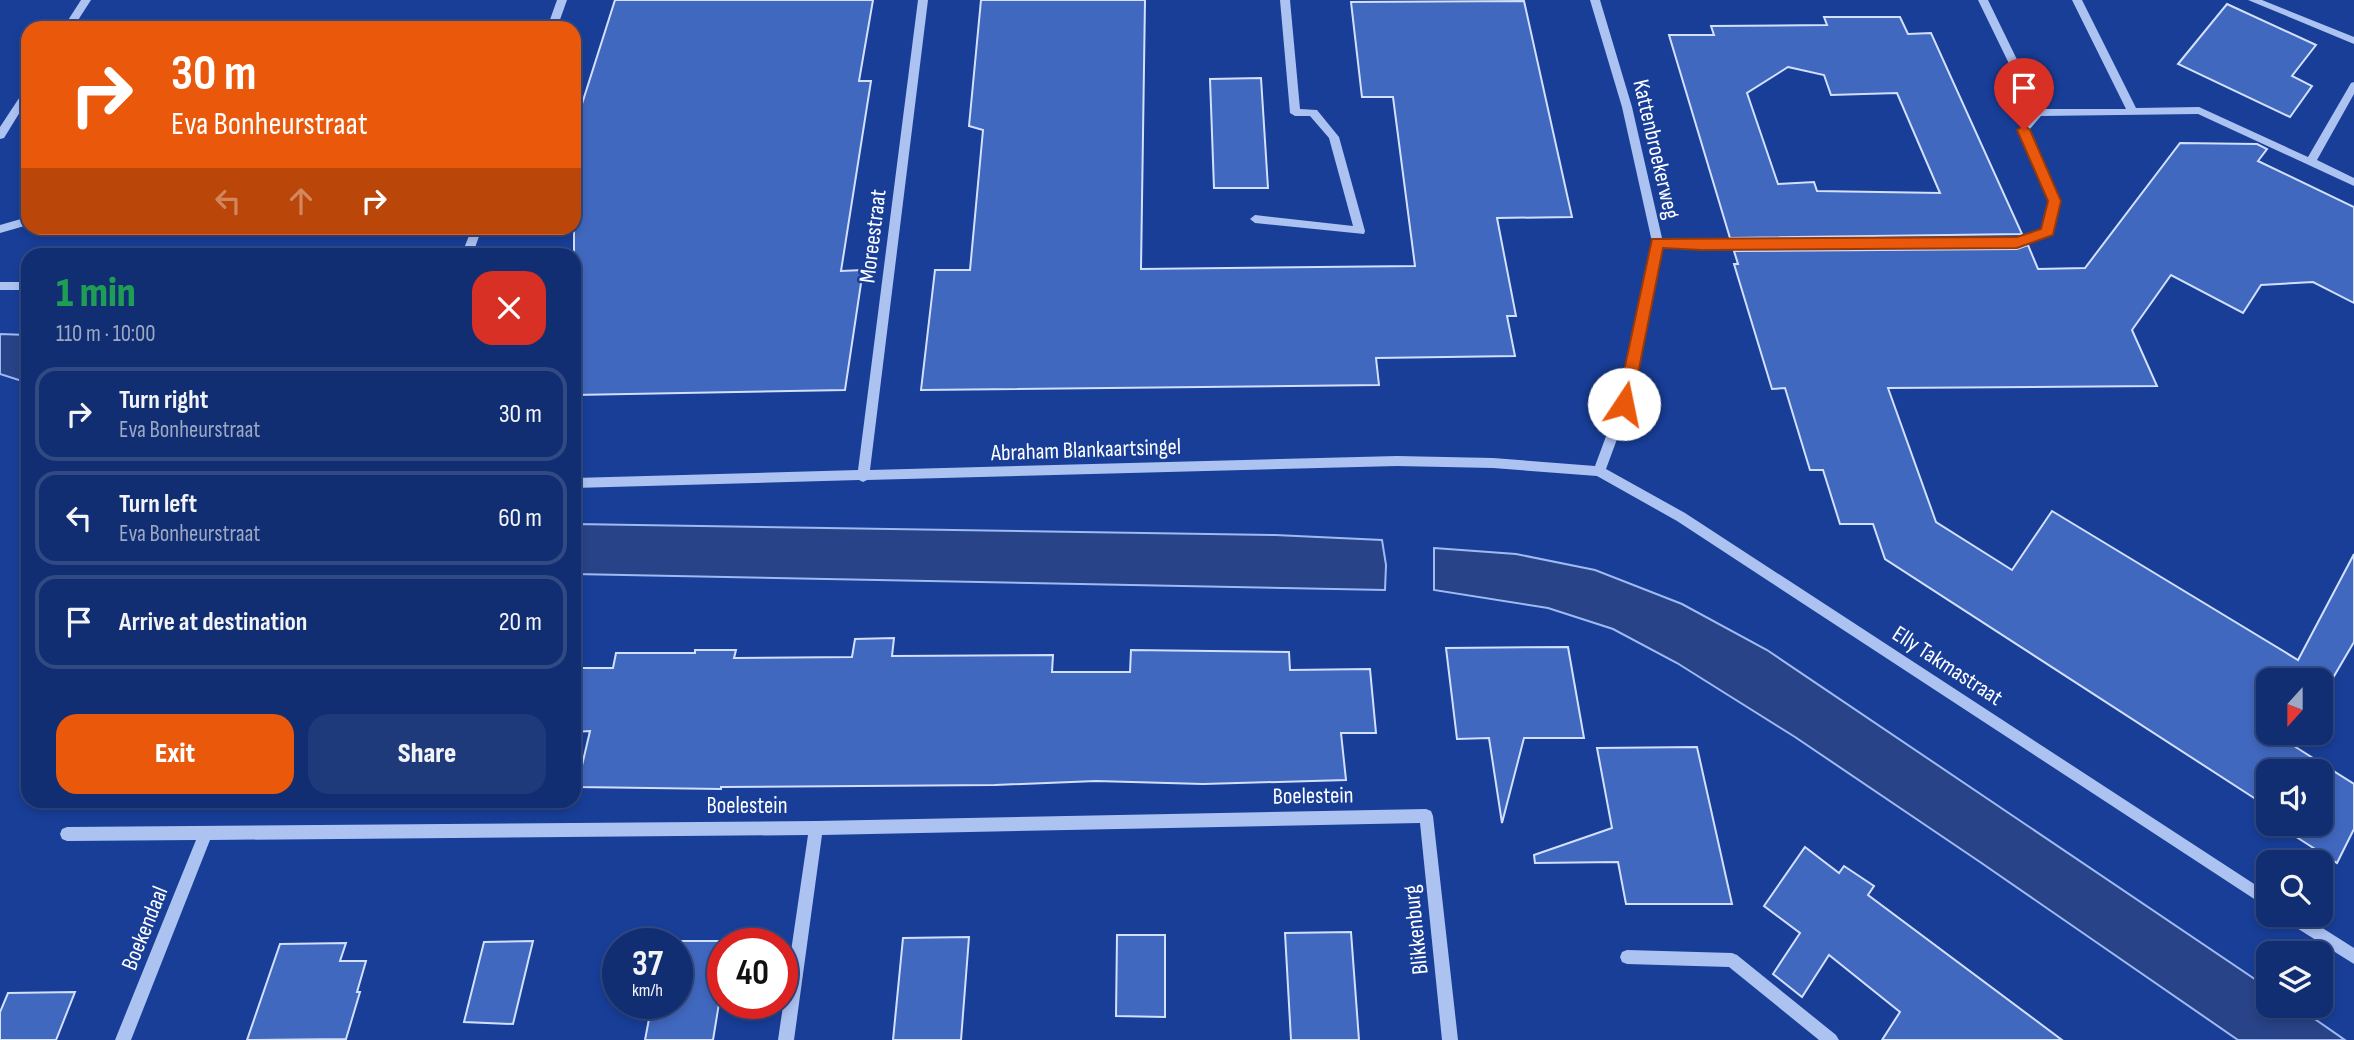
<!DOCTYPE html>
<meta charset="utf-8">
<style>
:root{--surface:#122e72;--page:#1f3a7a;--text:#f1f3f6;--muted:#9ca8c4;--line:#314a84;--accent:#ea580c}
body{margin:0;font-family:"Sofia Sans Condensed",sans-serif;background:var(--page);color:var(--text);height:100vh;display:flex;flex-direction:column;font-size:26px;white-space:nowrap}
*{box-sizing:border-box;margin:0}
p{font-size:23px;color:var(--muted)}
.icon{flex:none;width:38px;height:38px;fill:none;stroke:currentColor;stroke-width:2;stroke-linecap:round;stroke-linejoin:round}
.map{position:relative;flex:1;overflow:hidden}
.sheet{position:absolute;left:21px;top:248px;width:560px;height:560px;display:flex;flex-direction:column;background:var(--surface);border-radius:21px;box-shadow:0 4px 10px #0003,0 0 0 2px var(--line)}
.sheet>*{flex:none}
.top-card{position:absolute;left:21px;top:21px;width:560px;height:214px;border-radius:21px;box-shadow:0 4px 10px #0003,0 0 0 2px var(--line);background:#ea580c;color:#fff;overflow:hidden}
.needle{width:46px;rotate:201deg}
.fabs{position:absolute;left:2256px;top:668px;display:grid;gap:14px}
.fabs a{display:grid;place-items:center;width:77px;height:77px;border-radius:14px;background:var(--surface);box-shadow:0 4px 10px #0003,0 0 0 2px var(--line);font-size:35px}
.speed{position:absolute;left:602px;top:928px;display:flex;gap:14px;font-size:35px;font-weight:700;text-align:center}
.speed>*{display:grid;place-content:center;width:91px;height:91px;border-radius:50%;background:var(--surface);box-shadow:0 4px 10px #0003,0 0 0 2px var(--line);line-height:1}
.speed small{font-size:18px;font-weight:400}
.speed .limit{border:10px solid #d22;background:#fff;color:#111}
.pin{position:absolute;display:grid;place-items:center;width:60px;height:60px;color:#fff;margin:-72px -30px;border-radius:50% 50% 50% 0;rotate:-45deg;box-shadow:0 0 7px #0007}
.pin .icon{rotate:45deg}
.me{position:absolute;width:77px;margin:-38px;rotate:11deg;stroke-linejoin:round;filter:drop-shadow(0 0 5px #0008)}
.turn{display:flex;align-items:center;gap:24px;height:147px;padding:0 35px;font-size:32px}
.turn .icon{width:91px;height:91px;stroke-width:2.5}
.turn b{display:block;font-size:49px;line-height:60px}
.lanes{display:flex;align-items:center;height:66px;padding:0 35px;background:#0003;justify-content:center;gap:35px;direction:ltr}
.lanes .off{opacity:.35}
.round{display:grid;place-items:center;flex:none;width:74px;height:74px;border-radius:21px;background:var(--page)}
.head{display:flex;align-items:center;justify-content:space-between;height:119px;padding:0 35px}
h1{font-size:42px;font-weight:800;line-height:52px;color:#1e9e55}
.cta{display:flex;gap:14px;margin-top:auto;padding:14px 35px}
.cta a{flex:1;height:80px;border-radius:21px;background:var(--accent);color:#fff;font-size:28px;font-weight:800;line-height:80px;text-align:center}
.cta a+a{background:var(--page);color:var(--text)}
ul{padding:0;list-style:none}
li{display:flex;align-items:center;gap:21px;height:94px;margin:0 14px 10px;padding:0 21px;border:4px solid var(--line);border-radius:21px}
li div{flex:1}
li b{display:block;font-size:26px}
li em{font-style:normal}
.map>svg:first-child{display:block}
.water{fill:#284387;stroke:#9fbaf3;stroke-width:2}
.building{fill:#4168bf;stroke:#d3e0fc;stroke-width:2;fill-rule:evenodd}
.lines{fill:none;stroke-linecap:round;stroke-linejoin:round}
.minor{fill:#acc2f1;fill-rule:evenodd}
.route{fill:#ea580c;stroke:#983908;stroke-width:2}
.labels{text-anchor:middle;stroke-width:5;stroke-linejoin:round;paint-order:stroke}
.street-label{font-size:23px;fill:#fff;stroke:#183e98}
</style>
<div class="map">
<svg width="2354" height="1040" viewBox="0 0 2354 1040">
<rect width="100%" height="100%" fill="#183e98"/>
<g class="water">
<polygon points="0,334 28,335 28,383 0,374"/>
<polygon points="574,524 1275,535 1382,540 1386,565 1385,590 574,574"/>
<polygon points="1434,548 1516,554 1595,570 1682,604 1767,650 2268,988 2268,1006 2296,1006 2345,1040 2238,1040 1980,862 1795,737 1677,663 1613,629 1548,608 1434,590"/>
</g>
<g class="building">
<polygon points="615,0 873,0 859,81 871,81 841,271 863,270 845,390 574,395 574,129"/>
<polygon points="981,0 1145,0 1141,269 1415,266 1393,97 1362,97 1351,2 1524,1 1572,217 1497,218 1516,316 1507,316 1515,356 1376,358 1379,385 921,390 935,270 970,270 983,130 969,126"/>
<polygon points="2227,4 2316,45 2292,76 2312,86 2290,117 2178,64"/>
<path d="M1824 17H1900L1908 34 1931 33 2022 234 1730 238 1669 35H1714L1711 26 1827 25ZM1788 67 1824 75 1831 95 1897 93 1940 193 1817 191 1814 182 1778 184 1747 93Z"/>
<polygon points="1261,78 1268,188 1214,188 1210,79"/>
<polygon points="2180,143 2257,144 2267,149 2258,161 2354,207 2354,303 2313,282 2261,285 2243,313 2171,275 2132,330 2157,386 1888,388 1936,522 2012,570 2052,511 2298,660 2354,554 2354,642 2320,700 2320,681 2268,681 2268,733 2301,733 2294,746 2354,784 2354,829 2337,863 2287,831 2291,824 2320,824 2320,772 2268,772 2268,807 1885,559 1873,524 1840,524 1823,470 1810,470 1785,388 1772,389 1734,264 1738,264 1734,251 2017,249 2028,245 2038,269 2085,268"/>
<polygon points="894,638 892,656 1053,655 1052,672 1130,672 1131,650 1289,652 1290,670 1370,669 1376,733 1341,733 1346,780 1203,784 1096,781 995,785 721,787 721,789 577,787 590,731 574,732 574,668 613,668 616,653 695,653 695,650 736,650 734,658 852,657 855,639"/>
<polygon points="1568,647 1584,738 1524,738 1502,823 1489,738 1457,739 1446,648"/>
<polygon points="1697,747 1732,904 1626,904 1618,862 1535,863 1534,855 1612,828 1597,748"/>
<polygon points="1805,847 1839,873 1844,866 1874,886 1868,895 2062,1040 1882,1040 1900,1012 1829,955 1802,997 1773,974 1800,933 1764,906"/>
<polygon points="1351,932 1359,1040 1291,1040 1285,933"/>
<polygon points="1117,935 1165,935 1165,1017 1116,1016"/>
<polygon points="969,937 961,1040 893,1040 903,938"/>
<polygon points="533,941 513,1024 464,1022 484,942"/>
<polygon points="664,941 729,941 723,943 723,979 713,1040 645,1040 652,1003 677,1003 677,943 663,943"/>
<polygon points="346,943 340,961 366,961 357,992 360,992 346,1039 247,1040 280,944"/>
<polygon points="75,992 56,1040 0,1040 0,1012 8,993"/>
</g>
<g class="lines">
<g class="minor">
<polygon points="81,0 91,0 73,28 63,28"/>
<polygon points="557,0 567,0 557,28 547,28"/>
<polygon points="918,0 928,0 870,470 1397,456 1493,458 1595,466 1618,404 1652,242 1622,107 1590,0 1600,0 1632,107 1662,238 1702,241 2017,238 2043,230 2049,201 2019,130 2033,113 1978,0 1988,0 2041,109 2126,109 2072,0 2082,0 2136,108 2199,107 2308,157 2351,83 2354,82 2354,94 2317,160 2354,178 2354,186 2198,114 2041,116 2029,130 2059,201 2052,235 2017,246 1702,249 1661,246 1630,404 1606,469 1685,513 2268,893 2268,908 1677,521 1597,476 1493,468 1397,466 867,480 863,482 859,480 574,488 574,478 858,470"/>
<polygon points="1280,0 1290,0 1300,109 1317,110 1339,137 1365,231 1364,234 1255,223 1250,219 1255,215 1353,226 1329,138 1310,116 1295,116 1290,113"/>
<polygon points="2248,0 2262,0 2354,37 2354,44"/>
<polygon points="28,88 28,99 4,138 0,139 0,127 25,89"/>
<polygon points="28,217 28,225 0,233 0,225"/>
<polygon points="472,228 482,228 472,256 461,256"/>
<rect x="0" y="282" width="28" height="8"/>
<polygon points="1426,809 1431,811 1433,816 1458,1040 1442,1040 1420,823 822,835 794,1040 778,1040 808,835 210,840 131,1040 115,1040 196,840 67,841 62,839 60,834 62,829 67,827 816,821"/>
<polygon points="2282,915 2302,915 2354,948 2354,964 2284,920"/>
<polygon points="1627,950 1732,953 1737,955 1836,1035 1839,1040 1819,1040 1729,967 1627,964 1622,962 1620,957 1622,952"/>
</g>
</g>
<polygon class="route" points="2024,125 2030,130 2061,201 2053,235 2017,248 1702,250 1663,248 1632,404 1624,410 1619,408 1617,404 1652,239 2017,237 2041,229 2048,201 2017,130"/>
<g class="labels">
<g class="street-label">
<text transform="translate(1657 149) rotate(77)" y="8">Kattenbroekerweg</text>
<text transform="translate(872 236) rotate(-83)" y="8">Moreestraat</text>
<text transform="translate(1086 449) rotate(-2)" y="8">Abraham Blankaartsingel</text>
<text transform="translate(1948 665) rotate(33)" y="8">Elly Takmastraat</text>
<text transform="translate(1313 795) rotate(-1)" y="8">Boelestein</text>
<text x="747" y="813">Boelestein</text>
<text transform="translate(144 928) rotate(-68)" y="8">Boekendaal</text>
<text transform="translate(1415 930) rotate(-96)" y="8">Blikkenburg</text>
</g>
</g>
</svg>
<div class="fabs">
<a><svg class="needle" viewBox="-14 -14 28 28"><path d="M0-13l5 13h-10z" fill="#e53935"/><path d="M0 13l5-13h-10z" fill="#9ca8c4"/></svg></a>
<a><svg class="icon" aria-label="sound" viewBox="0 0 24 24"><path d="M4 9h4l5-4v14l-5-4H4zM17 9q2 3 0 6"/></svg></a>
<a><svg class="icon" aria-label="search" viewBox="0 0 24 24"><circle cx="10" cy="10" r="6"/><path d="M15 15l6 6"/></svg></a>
<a><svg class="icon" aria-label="layers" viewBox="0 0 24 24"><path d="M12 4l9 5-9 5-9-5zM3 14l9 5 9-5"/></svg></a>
</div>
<div class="speed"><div>37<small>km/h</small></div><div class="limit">40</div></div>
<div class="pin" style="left:2024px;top:130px;background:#d93025"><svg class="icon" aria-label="arrive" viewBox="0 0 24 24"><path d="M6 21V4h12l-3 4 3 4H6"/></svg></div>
<svg class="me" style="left:1624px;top:404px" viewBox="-20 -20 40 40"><circle r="19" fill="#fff"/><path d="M0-13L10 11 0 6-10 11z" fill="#ea580c"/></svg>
<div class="top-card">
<div class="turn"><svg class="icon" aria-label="right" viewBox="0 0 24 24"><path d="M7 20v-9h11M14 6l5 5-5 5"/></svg><div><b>30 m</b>Eva Bonheurstraat</div></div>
<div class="lanes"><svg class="icon off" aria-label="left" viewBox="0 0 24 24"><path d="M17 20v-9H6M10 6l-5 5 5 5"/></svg><svg class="icon off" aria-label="ahead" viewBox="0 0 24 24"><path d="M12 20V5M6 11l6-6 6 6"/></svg><svg class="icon" aria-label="right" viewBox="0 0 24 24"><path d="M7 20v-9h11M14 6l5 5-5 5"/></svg></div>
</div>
<section class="sheet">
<div class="head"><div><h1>1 min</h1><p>110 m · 10:00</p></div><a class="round" style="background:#d93025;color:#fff"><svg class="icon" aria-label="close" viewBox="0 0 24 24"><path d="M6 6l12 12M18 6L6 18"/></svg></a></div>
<ul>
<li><svg class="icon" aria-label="right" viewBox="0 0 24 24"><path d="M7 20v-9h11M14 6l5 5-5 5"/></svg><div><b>Turn right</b><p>Eva Bonheurstraat</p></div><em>30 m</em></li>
<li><svg class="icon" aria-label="left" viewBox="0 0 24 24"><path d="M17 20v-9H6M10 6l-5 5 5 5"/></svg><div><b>Turn left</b><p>Eva Bonheurstraat</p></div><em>60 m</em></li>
<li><svg class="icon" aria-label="arrive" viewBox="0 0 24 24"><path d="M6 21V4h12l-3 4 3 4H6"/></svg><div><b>Arrive at destination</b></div><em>20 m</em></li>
</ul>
<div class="cta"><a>Exit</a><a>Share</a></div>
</section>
</div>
